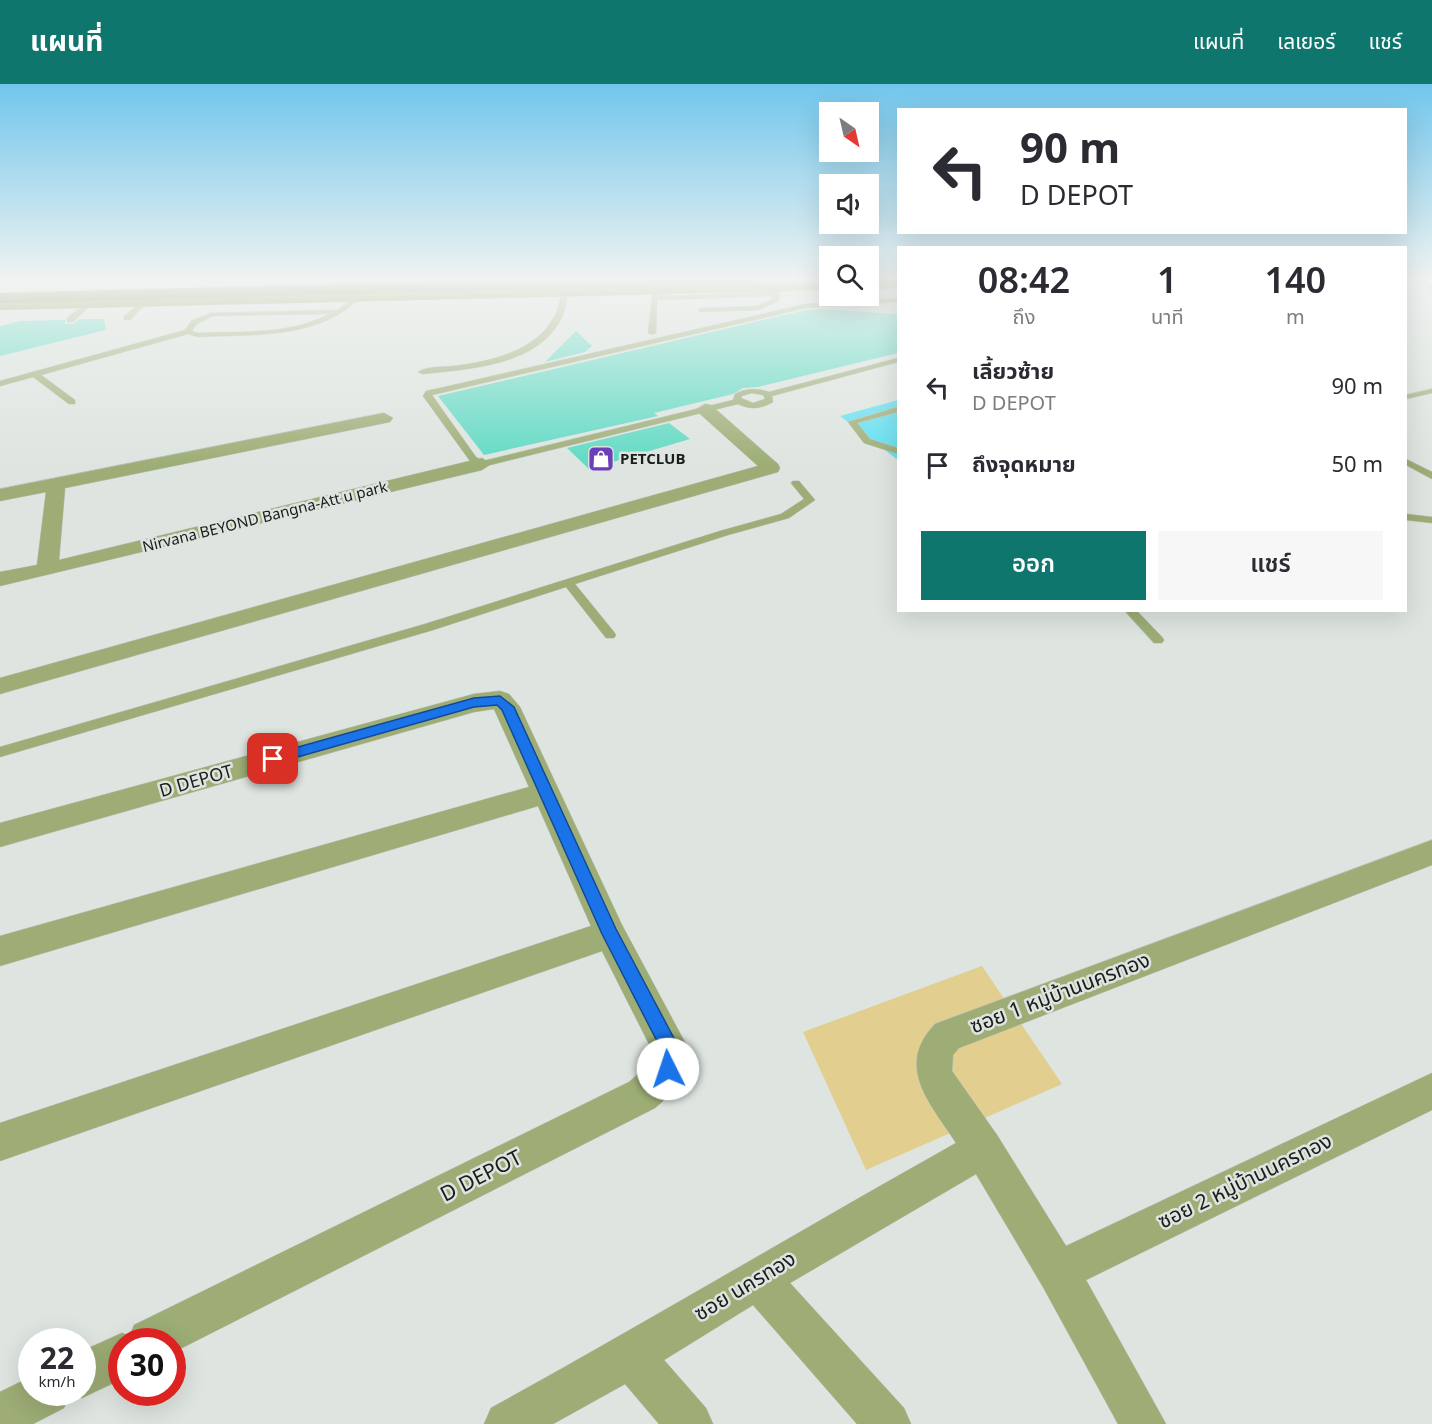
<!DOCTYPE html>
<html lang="th">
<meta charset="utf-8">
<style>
:root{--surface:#fff;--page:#f7f7f7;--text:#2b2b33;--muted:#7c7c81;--accent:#0f766e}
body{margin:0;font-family:Georgia,"Noto Sans Thai",serif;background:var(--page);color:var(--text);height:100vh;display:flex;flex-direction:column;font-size:22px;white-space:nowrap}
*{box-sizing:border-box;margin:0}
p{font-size:20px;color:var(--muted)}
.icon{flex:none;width:33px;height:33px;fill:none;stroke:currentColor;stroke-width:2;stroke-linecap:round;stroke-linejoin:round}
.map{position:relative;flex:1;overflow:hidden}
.details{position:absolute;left:897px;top:162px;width:510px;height:366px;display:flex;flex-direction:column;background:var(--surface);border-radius:0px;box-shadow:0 6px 24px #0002}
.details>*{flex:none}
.banner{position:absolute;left:897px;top:24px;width:510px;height:126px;border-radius:0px;box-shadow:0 6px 24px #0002;background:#fff;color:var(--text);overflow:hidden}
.needle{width:39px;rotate:146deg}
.fabs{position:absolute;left:819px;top:18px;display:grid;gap:12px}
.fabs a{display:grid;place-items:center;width:60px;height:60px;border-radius:0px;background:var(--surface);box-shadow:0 6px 24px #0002;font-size:30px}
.speed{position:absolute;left:18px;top:1244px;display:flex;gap:12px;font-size:30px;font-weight:700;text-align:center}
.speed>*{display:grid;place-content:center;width:78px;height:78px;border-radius:50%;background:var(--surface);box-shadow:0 6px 24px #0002;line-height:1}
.speed small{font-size:15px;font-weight:400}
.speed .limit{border:9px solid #d22;background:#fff;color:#111}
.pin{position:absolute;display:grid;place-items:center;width:51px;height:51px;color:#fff;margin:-26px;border-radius:12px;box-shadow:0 3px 9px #0006}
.me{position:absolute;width:66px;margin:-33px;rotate:356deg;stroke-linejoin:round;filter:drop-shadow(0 0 4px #0008)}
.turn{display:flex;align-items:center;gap:21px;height:126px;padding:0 24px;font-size:27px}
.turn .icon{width:78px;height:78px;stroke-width:2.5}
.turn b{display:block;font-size:42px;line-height:51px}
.eta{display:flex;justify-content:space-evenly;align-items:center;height:102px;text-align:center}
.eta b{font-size:36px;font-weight:600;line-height:42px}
.button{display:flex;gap:12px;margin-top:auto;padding:12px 24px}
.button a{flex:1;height:69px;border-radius:0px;background:var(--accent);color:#fff;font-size:24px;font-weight:600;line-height:69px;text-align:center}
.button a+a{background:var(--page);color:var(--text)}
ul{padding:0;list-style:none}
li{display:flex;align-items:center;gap:18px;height:78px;padding:0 24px}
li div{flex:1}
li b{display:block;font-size:22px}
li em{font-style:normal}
header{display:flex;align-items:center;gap:36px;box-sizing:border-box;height:84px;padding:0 30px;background:var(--accent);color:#fff}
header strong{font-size:28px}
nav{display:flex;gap:33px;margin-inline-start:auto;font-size:21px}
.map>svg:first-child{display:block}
.green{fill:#e2ce8f}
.water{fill:#60e0f2}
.building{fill:#60dac4}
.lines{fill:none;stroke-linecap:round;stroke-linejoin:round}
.lane-casing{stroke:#bbc0bc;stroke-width:1}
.street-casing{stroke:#bbc0bc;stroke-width:1}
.secondary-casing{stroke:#bbc0bc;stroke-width:1}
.highway-casing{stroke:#bbc0bc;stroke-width:1}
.lane{fill:#9dad75;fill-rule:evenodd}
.street{fill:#9dad75;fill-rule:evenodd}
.secondary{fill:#7c9137;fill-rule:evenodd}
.highway{fill:#566717;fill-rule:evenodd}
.route{fill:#1a73e8;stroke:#114b97;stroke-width:1.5}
.labels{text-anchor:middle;stroke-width:5;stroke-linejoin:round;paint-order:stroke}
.far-poi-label{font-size:15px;font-weight:bold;fill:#1b1d1c;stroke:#dee4df;text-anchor:start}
.far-street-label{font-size:15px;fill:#1b1d1c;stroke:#dee4df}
.street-label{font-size:18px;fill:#1b1d1c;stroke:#dee4df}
.near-street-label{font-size:21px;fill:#1b1d1c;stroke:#dee4df}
</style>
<header>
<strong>แผนที่</strong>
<nav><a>แผนที่</a><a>เลเยอร์</a><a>แชร์</a></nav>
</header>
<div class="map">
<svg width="1432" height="1340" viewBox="0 0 1432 1340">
<rect width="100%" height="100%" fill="#dee4df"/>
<polygon class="green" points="982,882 1062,1000 866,1086 803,948"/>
<polygon class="water" points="898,316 898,376 840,332"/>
<g class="building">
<polygon points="821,225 898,230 898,269 758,303 743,304 733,310 654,329 658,332 484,371 438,312 806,226"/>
<polygon points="79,235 104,235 106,246 0,272 0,242 20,237 65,236 65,240 73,240"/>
<polygon points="576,247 592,262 585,268 545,278"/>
<polygon points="669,339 690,355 589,385 567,364"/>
</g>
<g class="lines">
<defs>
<g id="lane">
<polygon points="1409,194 1418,194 1432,201 1432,205"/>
<polygon points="775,204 780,210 778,217 758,226 701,228 698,226 701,224 757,222 772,215 772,212 657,216 656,249 652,251 648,249 653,205 657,205 658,212 772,208"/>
<path d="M563 207 568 208C567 215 566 224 563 231 541 282 469 285 422 290L418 288C427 282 443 283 454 282 491 277 535 268 554 233 559 225 559 215 563 207Z"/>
<path d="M357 211 362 212C320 256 254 250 198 253L188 250 41 291 75 316V320H69L33 293 0 302V297L185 246 191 237 210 229 337 226ZM329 230C290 251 241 247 198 249L192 247 197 240 213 232Z"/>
<path d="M898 214V218L806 224 432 311 476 373 483 377 733 316 735 310C745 304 758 304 769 308L898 274V278L772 312 773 318C761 325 750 326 738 320L482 383 470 377 423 312 426 307 440 304 806 220ZM752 309 763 311 765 315 753 319 741 314 742 312Z"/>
<polygon points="144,216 149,217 130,236 124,236 124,232"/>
<polygon points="88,218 93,219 73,238 67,238 67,234"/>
<polygon points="1432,305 1432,309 1406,315 1406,311"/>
<polygon points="898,323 898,328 857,339 870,355 898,364 898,370 864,359 848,338"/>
<polygon points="1406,375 1432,388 1432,395 1406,381"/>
<polygon points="793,397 799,397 815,416 789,434 728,451 575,500 614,548 616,551 614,554 606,554 566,503 433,546 0,673 0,663 425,540 720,447 781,430 804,415 791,399"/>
<polygon points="1406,430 1432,433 1432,439 1406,436"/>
<polygon points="1124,526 1136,526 1162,553 1164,556 1162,559 1154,559"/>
</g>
<g id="street">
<polygon points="705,320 711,321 778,380 780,384 778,388 0,610 0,594 758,382 699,329 697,325"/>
<polygon points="384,329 393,334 390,338 65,404 59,476 482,374 491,380 482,386 0,502 0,488 37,481 46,408 0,417 0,405"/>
<polygon points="500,607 509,610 520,623 622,841 688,964 687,980 677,1005 655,1024 172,1269 172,1257 122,1257 122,1295 82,1314 70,1309 64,1324 33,1340 0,1340 0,1308 32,1292 32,1308 82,1308 82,1267 122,1249 130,1252 134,1241 629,998 651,979 652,966 602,867 0,1077 0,1039 591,842 538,722 0,882 0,852 529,703 494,625 474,628 0,763 0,739 474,610"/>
<path d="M1432 756V781L959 964 953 971 952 987 997 1051 1066 1162 1432 989V1026L1086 1196 1166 1340H1118L1043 1203 976 1090 790 1199 904 1324 911 1340H857L753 1221 664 1276 706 1324 713 1340H659L625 1300 553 1340H484L491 1324C647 1238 801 1146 956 1059 931 1020 894 983 935 940Z"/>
</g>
<g id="secondary">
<polygon points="898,194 898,204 868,205 868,195"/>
<polygon points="830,196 830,206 0,226 0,216"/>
</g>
<polygon id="highway" points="560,194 762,194 754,199 0,219 0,209"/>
</defs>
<use href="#lane" class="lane-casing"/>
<use href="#street" class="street-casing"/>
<use href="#secondary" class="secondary-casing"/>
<use href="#highway" class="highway-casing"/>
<use href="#lane" class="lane"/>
<use href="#street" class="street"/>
<use href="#secondary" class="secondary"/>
<use href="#highway" class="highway"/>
</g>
<linearGradient id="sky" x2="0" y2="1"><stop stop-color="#71c6ec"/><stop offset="0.51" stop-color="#f0f3f1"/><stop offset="1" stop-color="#f0f3f1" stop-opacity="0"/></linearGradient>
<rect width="1432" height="382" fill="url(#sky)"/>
<polygon class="route" points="500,612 514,623 616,845 676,958 679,964 675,992 668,994 662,992 659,985 661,965 602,850 502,626 497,621 474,623 273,680 266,675 273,670 474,614"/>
<defs>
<symbol id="shop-square" viewBox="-11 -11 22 22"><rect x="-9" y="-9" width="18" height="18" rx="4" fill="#6b3fb7" stroke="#dee4df"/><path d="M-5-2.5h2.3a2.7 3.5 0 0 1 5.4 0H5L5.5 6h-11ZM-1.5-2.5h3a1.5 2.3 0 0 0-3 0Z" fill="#fff"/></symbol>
</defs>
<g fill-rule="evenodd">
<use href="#shop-square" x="586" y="360" width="30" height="30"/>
</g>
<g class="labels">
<g class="far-poi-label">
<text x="620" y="380">PETCLUB</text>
</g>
<g class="far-street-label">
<text transform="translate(265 433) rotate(-14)" y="5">Nirvana BEYOND Bangna-Att u park</text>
</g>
<g class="street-label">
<text transform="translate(196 697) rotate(-16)" y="6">D DEPOT</text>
</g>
<g class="near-street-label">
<text transform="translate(1060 909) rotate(-21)" y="7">ซอย 1 หมู่บ้านนครทอง</text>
<text transform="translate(481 1092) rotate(-27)" y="7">D DEPOT</text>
<text transform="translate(1245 1097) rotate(-26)" y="7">ซอย 2 หมู่บ้านนครทอง</text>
<text transform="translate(745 1202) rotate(-31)" y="7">ซอย นครทอง</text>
</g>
</g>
</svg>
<div class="fabs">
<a><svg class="needle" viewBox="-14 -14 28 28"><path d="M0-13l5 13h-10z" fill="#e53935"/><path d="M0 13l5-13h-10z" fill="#7c7c81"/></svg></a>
<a><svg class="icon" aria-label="sound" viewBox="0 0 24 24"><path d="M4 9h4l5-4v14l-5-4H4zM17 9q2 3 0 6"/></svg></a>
<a><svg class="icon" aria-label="search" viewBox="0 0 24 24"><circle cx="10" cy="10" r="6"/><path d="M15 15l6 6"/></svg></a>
</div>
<div class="speed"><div>22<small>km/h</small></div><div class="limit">30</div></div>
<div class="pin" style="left:273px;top:675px;background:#d93025"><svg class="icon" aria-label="arrive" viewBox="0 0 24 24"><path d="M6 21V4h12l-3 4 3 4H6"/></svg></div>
<svg class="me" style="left:668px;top:985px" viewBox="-20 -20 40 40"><circle r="19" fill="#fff"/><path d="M0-13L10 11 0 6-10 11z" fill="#1a73e8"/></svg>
<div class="banner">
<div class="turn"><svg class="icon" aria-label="left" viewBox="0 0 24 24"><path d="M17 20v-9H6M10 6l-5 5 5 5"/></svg><div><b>90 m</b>D DEPOT</div></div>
</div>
<section class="details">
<div class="eta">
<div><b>08:42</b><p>ถึง</p></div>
<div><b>1</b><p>นาที</p></div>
<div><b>140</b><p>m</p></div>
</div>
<ul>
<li><svg class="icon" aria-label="left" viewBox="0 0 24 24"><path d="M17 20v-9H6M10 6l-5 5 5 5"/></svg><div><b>เลี้ยวซ้าย</b><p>D DEPOT</p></div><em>90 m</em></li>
<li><svg class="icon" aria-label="arrive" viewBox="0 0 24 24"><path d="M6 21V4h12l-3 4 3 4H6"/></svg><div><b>ถึงจุดหมาย</b></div><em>50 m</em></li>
</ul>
<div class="button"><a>ออก</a><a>แชร์</a></div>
</section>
</div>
